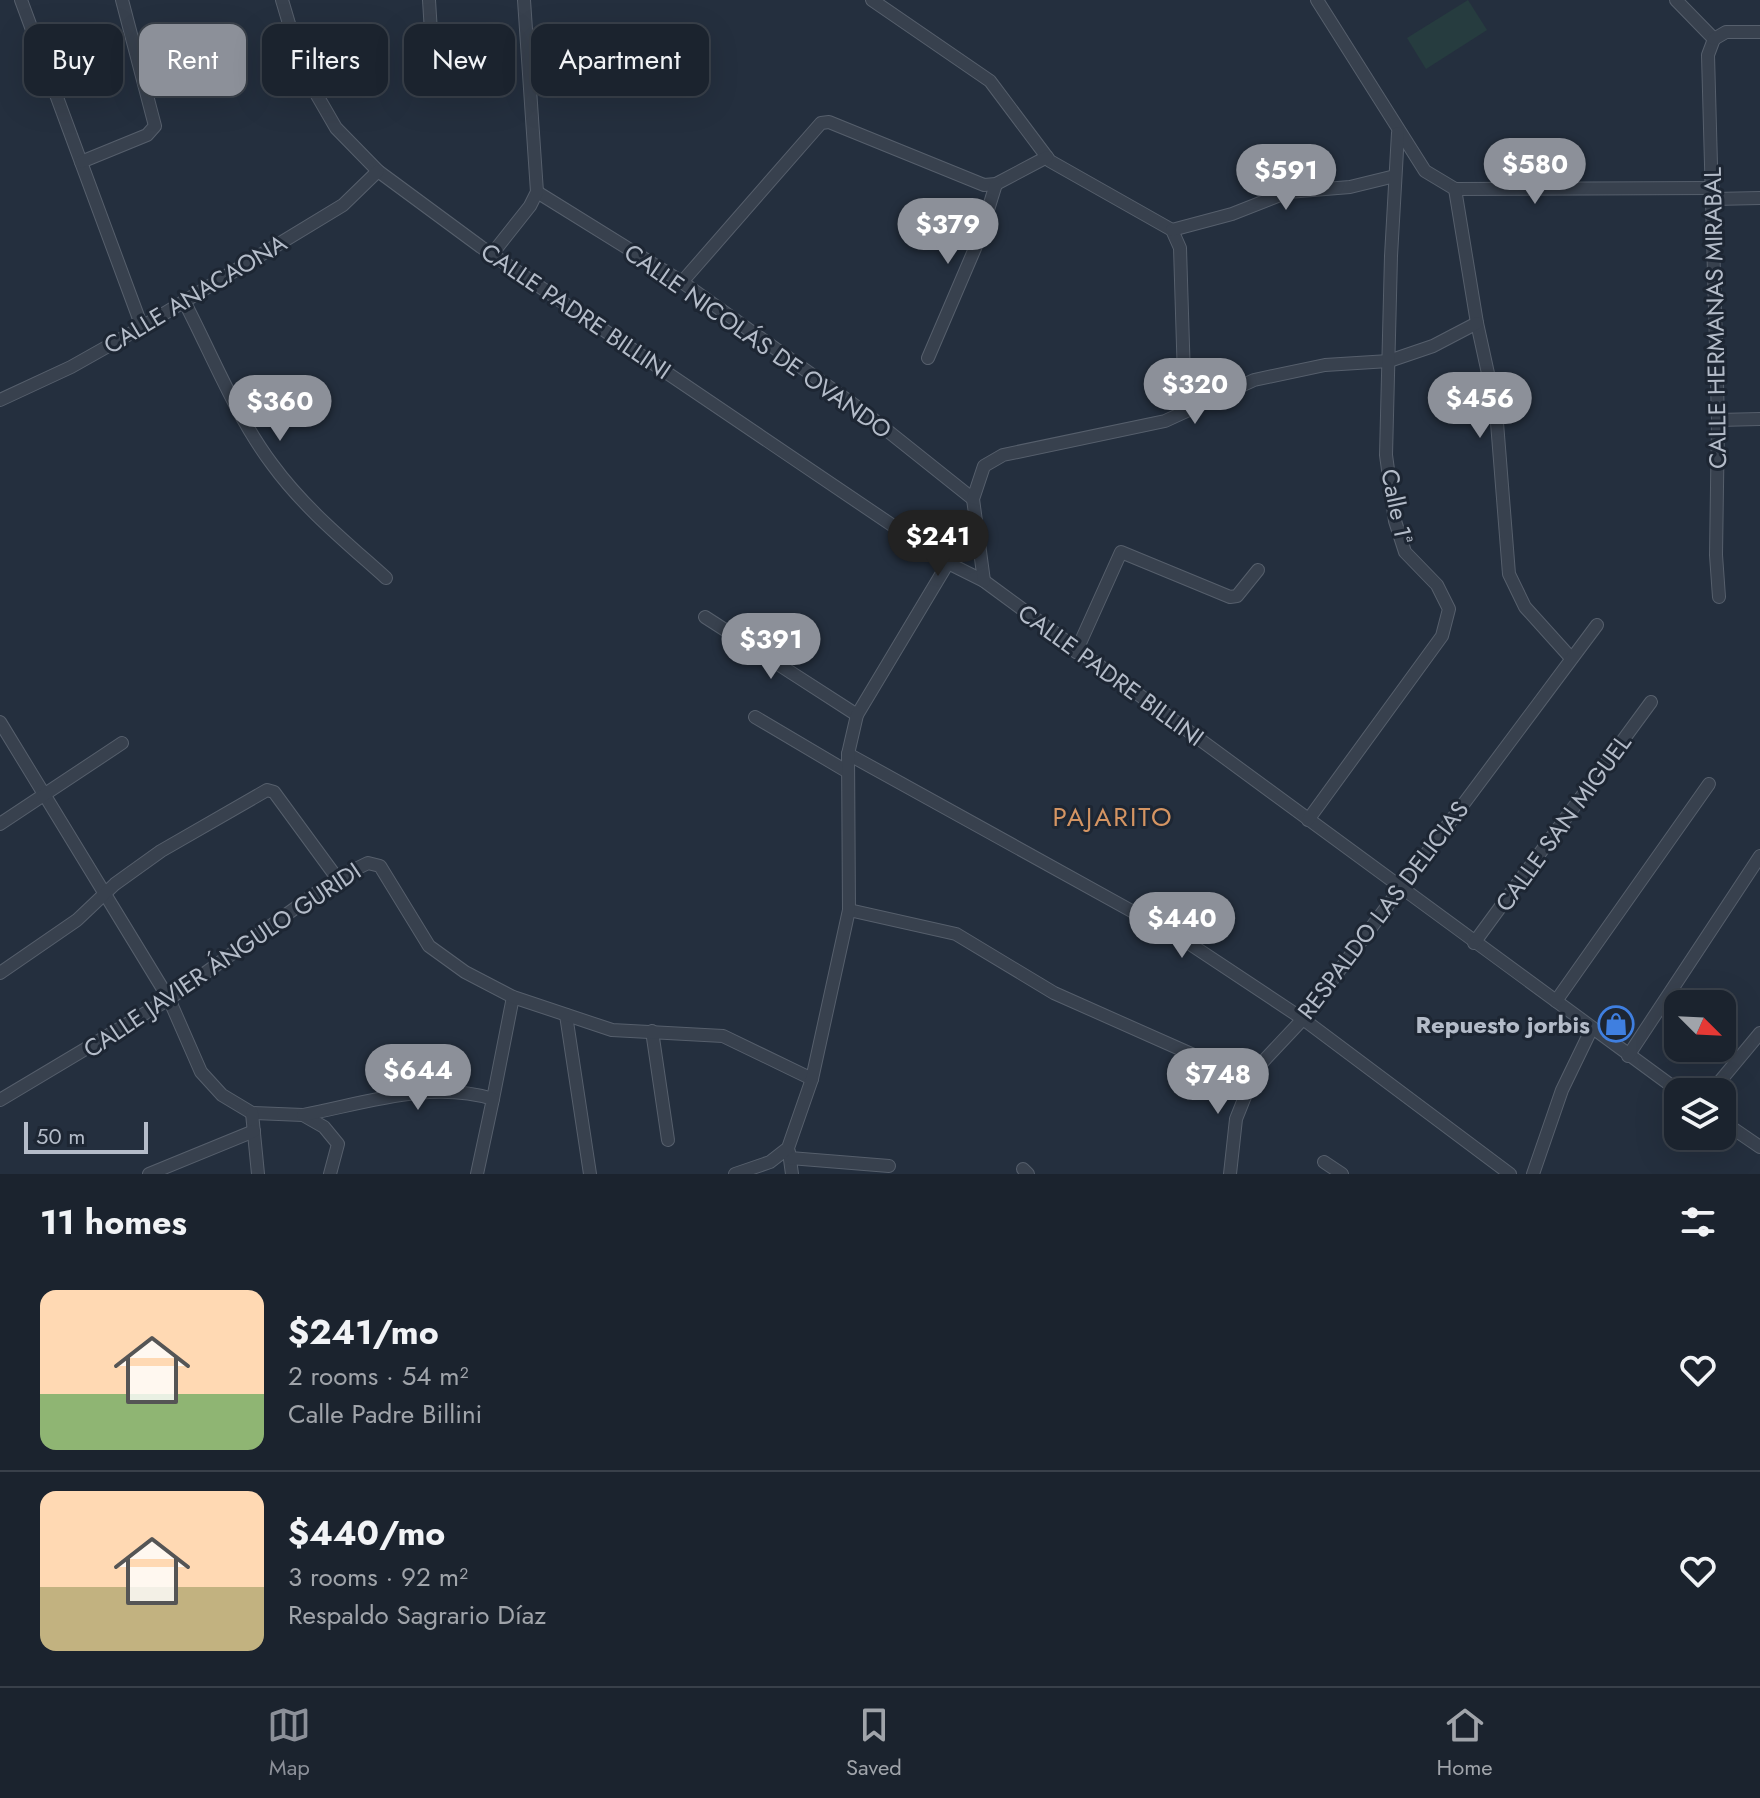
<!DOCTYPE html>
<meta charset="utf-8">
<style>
:root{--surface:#1b232e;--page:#282f3a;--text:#f1f3f6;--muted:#a0a4aa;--line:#39404a;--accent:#8c9099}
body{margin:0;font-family:Jost,sans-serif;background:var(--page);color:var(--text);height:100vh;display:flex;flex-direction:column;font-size:30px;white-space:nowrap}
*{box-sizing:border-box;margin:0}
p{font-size:26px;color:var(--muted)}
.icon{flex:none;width:44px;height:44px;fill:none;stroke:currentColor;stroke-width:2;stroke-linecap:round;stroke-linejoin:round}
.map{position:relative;height:1174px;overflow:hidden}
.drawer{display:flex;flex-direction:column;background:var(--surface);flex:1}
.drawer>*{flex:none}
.top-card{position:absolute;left:24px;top:24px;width:800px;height:72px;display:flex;gap:16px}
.needle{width:52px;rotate:114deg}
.fabs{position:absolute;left:1664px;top:990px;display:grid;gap:16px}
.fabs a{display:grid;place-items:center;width:72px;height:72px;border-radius:16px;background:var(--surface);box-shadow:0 8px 32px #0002,0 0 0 2px var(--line);font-size:40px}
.scale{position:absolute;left:24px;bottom:20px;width:124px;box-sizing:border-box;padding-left:8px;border:4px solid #b4bcc9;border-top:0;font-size:22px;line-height:28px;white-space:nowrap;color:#b4bcc9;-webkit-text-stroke:6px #1d2633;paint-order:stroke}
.price{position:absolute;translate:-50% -68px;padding:0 18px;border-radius:28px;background:var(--accent);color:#fff;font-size:26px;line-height:52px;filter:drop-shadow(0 2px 4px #0008)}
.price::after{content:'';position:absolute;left:50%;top:48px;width:24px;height:18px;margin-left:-12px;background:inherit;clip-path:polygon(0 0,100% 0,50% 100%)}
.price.on{background:#222;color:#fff}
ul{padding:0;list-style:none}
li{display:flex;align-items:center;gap:24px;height:200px;padding:0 40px}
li+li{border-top:2px solid var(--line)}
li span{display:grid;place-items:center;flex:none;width:224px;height:160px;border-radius:16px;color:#555}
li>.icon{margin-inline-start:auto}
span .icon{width:96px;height:96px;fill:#fffc;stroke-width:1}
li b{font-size:34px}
h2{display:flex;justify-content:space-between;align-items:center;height:96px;padding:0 40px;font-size:34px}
.pill{padding:0 28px;border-radius:16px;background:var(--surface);box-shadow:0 8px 32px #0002,0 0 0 2px var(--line);font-size:28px;line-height:72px}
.pill.on{background:var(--accent);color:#fff}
.tabs{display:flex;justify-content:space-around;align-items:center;height:112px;border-top:2px solid var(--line);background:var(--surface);font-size:22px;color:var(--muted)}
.tabs a{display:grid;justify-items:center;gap:4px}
.tabs .on{color:var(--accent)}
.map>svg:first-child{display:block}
</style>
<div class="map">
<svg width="1760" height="1174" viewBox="0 0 1760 1174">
<rect width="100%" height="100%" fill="#242f3e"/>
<polygon fill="#263c3f" points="1468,0 1487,30 1426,69 1407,38"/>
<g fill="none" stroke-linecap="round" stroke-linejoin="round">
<defs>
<g id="street">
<polyline points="21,0 142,327"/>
<polyline points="282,0 303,71 336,128 378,171 481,247 948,563 984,581 1680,1092"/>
<polyline points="429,0 432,48"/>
<polyline points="872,0 990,81 1050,161 1172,230 1180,248 1185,411"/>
<polyline points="1317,0 1425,171 1455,189 1713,188"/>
<polyline points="1676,0 1714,39"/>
<polyline points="1714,39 1708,55 1718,420 1716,555 1719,597"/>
<polyline points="1714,39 1726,32 1760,32"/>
<polyline points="81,162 147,135 155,126 122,0"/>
<polyline points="1455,189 1477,323 1496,410 1509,574 1525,607 1571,658"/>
<polyline points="537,192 682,282 864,412 973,499"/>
<polyline points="1714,199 1760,198"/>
<polyline points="1172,230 1232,214 1288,192 1350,187 1395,176"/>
<polyline points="492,254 530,206 537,192 524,0"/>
<polyline points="682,282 821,123 829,122 984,185 996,184 1047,157"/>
<path d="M184,301c28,54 52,115 88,163 32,44 74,78 114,114"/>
<polyline points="928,358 979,239 996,184"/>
<polyline points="0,400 71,367 142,327 343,205 378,171"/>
<polyline points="1718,420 1760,419"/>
<polyline points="984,581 973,499 984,466 1003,455 1165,421 1254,380 1325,365 1389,361 1433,346 1477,323"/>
<polyline points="705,617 857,715"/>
<polyline points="1076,652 1121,552 1230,597 1237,596 1258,570"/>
<polyline points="755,717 848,772"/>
<polyline points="0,722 169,999 201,1072 222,1095 252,1113 303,1115 324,1127 338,1144 330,1174"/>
<polyline points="848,754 1184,940 1303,1019 1510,1174"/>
<polyline points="1308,820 1442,636 1449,609 1437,585 1405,552 1395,521 1386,455 1391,256 1398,133"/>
<polyline points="0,824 122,743"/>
<polyline points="849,910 956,934 1054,993 1207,1061 1256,1069 1303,1019 1597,625"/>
<polyline points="1474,943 1651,702"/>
<polyline points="0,973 77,920 115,884 161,851 267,790 274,792 337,878"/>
<polyline points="1556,1001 1709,784"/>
<polyline points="566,1015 590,1174"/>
<polyline points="652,1031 668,1140"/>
<polyline points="1628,1056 1760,856"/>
<polyline points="1711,1092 1760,1033"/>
<polyline points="493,1099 513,997"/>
<polyline points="0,1100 169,999 337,878 368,863 380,866 429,946 465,972 513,997 612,1030 723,1036 812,1079"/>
<polyline points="252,1113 258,1174"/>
<path d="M303,1115c62,-12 128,-35 190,-16l-16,75"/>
<polyline points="1722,1121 1760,1147"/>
<polyline points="789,1152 792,1174"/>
<polyline points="790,1158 889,1166"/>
<polyline points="1324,1162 1342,1174"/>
<polyline points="1023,1169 1028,1174"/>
<polyline points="149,1174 254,1131"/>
<polyline points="735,1174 770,1162 788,1148 812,1079 849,910 848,754 857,715 948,563"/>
<polyline points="1230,1174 1236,1119 1256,1069"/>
<polyline points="1533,1174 1562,1090 1592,1028"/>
</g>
</defs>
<use href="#street" stroke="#565f6c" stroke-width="14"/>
<use href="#street" stroke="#38414e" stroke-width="12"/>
</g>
<defs>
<symbol id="shop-ring" viewBox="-11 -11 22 22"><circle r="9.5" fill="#1d2633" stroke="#3f7fe0" stroke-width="1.5"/><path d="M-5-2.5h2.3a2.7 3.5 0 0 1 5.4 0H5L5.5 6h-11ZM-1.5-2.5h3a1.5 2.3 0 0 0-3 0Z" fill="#3f7fe0"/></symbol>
</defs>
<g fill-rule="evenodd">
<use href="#shop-ring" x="1596" y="1004" width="40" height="40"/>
</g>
<g text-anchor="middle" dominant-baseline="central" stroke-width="6" stroke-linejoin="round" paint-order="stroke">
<g font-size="24" fill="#b4bcc9" stroke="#1d2633">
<text transform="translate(195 294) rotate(-31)">CALLE ANACAONA</text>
<text transform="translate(576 311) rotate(34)">CALLE PADRE BILLINI</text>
<text transform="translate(1715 318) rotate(-91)">CALLE HERMANAS MIRABAL</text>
<text transform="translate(758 341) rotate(35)">CALLE NICOLÁS DE OVANDO</text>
<text transform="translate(1397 506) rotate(78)">Calle 1ª</text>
<text transform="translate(1111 675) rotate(36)">CALLE PADRE BILLINI</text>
<text transform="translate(1563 823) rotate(-54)">CALLE SAN MIGUEL</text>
<text transform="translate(1383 910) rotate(-53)">RESPALDO LAS DELICIAS</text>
<text transform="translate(222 960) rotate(-34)">CALLE JAVIER ÁNGULO GURIDI</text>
</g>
<g font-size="24" font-weight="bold" fill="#b4bcc9" stroke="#1d2633" text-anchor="end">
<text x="1590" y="1024">Repuesto jorbis</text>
</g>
<g font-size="26" letter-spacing="2" fill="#d59563" stroke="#1d2633">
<text x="1113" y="817">PAJARITO</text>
</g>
</g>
</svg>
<div class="fabs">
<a><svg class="needle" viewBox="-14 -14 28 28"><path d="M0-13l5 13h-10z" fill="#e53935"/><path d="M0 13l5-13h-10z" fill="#a0a4aa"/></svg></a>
<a><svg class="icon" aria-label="layers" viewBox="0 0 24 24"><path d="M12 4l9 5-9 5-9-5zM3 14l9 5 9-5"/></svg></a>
</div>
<div class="scale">50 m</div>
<b class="price" style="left:1535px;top:206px">$580</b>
<b class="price" style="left:1286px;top:212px">$591</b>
<b class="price" style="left:948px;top:266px">$379</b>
<b class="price" style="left:1195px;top:426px">$320</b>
<b class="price" style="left:1480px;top:440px">$456</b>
<b class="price" style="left:280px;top:443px">$360</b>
<b class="price on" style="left:938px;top:578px">$241</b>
<b class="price" style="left:771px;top:681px">$391</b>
<b class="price" style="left:1182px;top:960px">$440</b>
<b class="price" style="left:418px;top:1112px">$644</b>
<b class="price" style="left:1218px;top:1116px">$748</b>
<div class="top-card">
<a class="pill">Buy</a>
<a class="pill on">Rent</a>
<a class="pill">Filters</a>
<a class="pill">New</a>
<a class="pill">Apartment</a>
</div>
</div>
<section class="drawer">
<h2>11 homes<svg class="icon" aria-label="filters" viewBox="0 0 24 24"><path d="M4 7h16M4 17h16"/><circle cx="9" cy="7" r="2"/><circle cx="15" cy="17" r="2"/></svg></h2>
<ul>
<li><span style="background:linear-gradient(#ffd9b3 65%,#8fb573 0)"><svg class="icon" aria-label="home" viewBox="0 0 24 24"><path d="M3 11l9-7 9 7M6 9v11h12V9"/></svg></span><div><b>$241/mo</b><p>2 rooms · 54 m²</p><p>Calle Padre Billini</p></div><svg class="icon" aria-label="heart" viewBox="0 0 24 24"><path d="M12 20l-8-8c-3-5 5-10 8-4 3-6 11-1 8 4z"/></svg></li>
<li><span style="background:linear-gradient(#ffd9b3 60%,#c2b280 0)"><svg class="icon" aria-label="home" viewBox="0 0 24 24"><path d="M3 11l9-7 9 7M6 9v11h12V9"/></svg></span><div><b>$440/mo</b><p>3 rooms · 92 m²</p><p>Respaldo Sagrario Díaz</p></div><svg class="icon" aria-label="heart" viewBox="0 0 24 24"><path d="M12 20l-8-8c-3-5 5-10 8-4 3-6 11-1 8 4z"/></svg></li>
</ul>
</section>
<nav class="tabs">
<a class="on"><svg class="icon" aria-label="map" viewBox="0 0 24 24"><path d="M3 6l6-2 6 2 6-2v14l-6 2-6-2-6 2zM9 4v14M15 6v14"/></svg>Map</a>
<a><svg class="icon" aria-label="saved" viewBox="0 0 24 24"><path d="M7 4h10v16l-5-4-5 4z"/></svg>Saved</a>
<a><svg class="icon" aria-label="home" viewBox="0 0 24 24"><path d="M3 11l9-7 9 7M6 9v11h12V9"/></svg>Home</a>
</nav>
